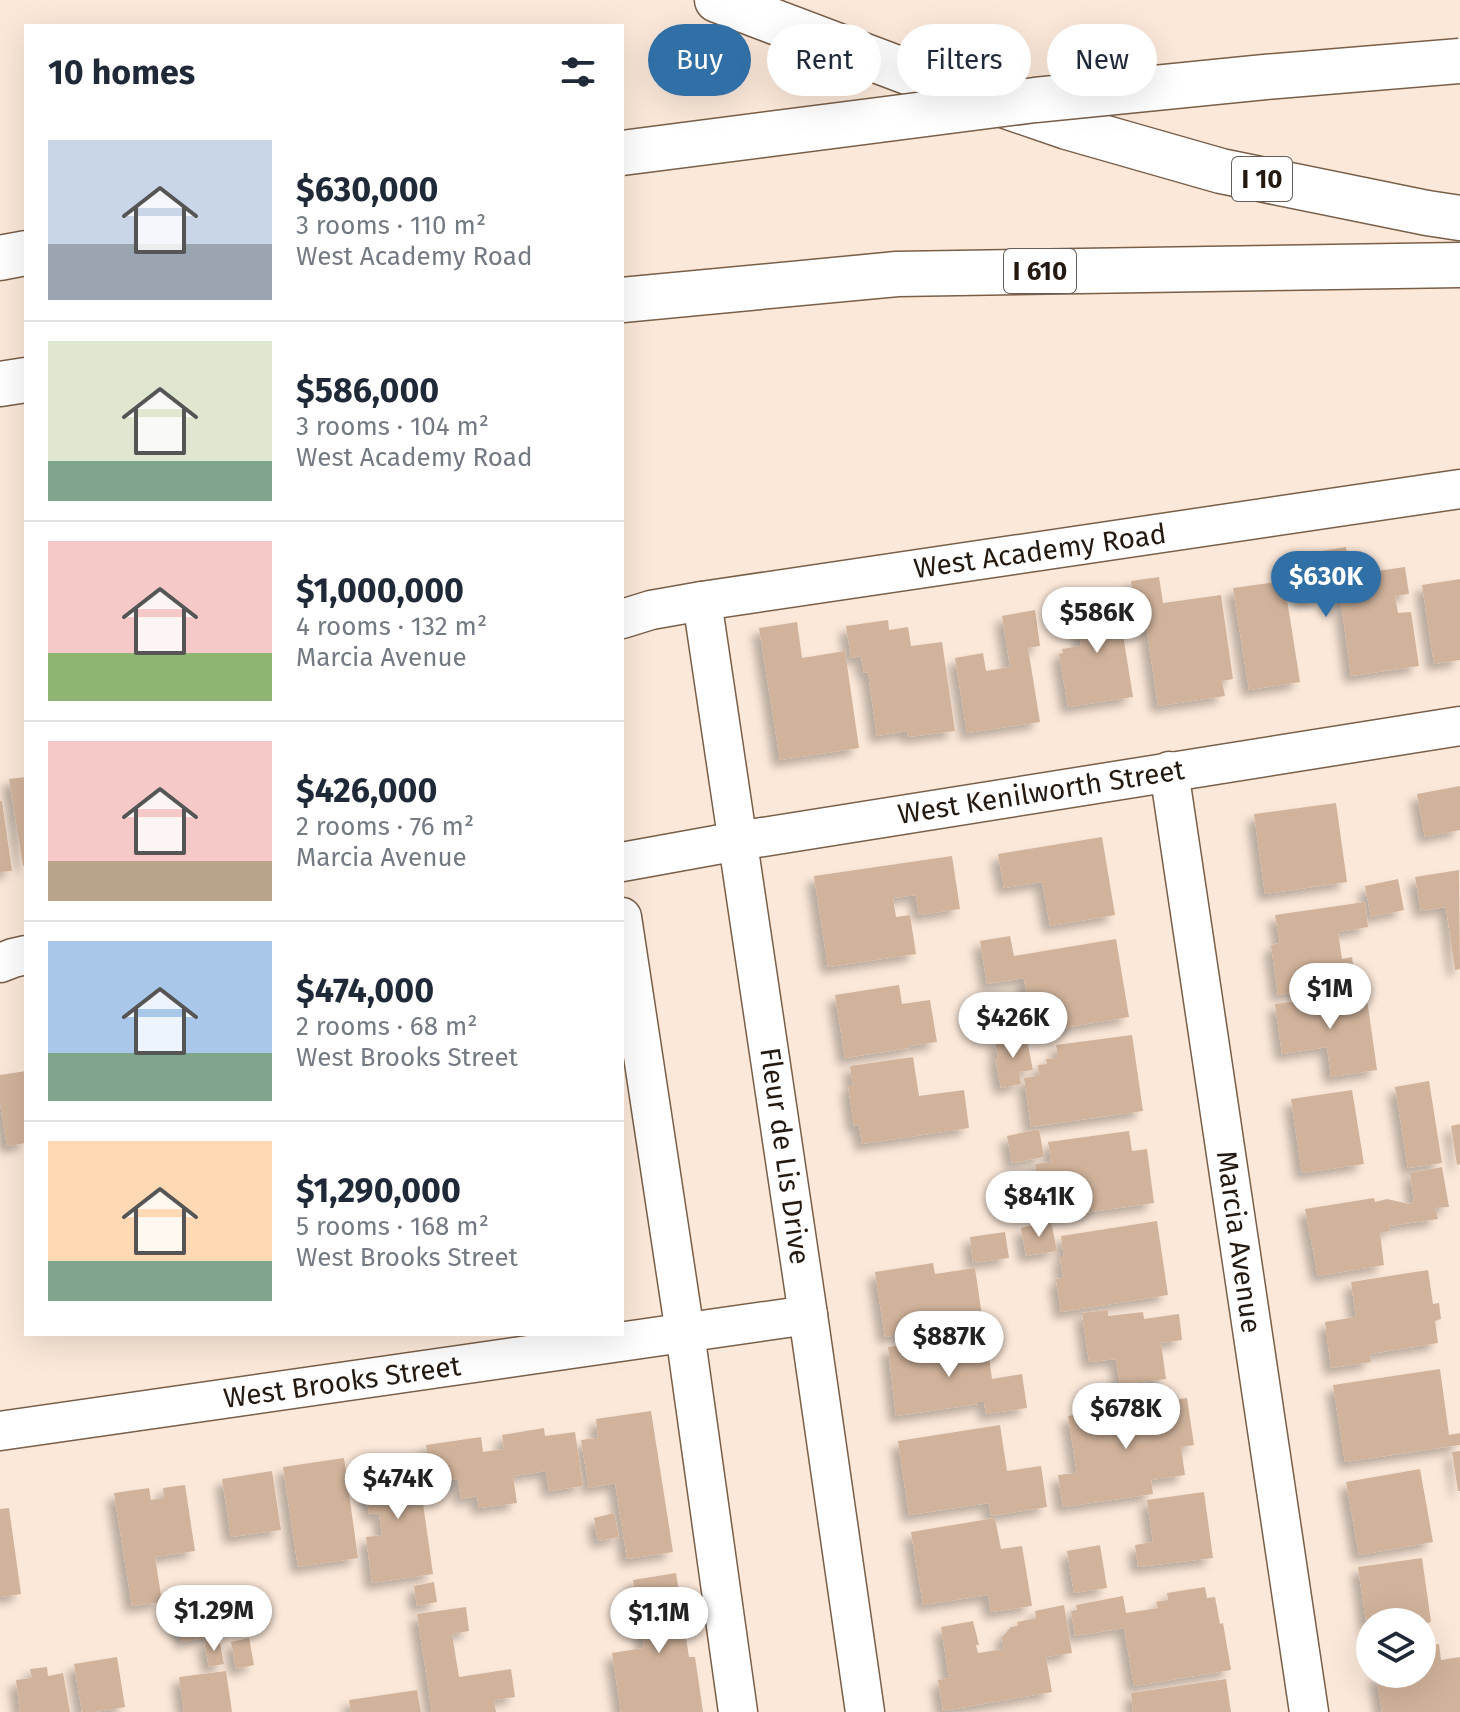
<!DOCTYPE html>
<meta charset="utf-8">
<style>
:root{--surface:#fff;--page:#f2f2f3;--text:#1f2937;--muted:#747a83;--line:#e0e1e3;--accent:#3170a7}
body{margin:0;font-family:"Fira Sans",sans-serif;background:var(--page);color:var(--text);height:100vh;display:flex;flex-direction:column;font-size:30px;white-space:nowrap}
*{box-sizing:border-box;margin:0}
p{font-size:26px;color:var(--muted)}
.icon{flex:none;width:44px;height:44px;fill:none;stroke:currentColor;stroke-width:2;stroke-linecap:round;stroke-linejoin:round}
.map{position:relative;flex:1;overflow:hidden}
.details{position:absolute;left:24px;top:24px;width:600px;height:1312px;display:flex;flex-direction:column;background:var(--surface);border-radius:0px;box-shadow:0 8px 32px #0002}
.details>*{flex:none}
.hud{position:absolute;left:648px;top:24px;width:692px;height:72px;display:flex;gap:16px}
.fabs{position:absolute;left:1356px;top:1608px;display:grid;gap:16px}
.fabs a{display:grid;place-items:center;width:80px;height:80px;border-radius:50%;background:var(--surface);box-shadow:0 8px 32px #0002;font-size:40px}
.price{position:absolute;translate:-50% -68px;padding:0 18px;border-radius:28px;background:#fff;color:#222;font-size:26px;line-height:52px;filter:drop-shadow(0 2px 4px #0008)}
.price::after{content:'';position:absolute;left:50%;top:48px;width:24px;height:18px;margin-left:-12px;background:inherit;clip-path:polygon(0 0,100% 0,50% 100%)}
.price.selected{background:var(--accent);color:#fff}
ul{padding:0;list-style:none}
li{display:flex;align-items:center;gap:24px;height:200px;padding:0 24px}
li+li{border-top:2px solid var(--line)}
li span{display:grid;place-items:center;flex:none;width:224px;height:160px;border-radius:0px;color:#555}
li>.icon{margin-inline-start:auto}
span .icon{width:96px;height:96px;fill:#fffc;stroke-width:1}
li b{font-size:34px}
h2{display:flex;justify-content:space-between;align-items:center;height:96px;padding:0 24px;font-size:34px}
.chip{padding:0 28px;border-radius:36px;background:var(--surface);box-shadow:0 8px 32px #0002;font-size:28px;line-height:72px}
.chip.selected{background:var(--accent);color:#fff}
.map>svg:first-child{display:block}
</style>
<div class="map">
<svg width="1460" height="1712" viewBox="0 0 1460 1712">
<defs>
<filter id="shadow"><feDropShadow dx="-7" dy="7" stdDeviation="4" flood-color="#0004"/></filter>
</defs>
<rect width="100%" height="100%" fill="#fbe8d9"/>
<g fill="#d1b39b" filter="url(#shadow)">
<polygon points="1346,547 1350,575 1405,567 1409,594 1395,596 1398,613 1411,612 1419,666 1351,676 1338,580 1319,582 1322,598 1301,601 1299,591 1286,593 1300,682 1249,690 1233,588 1284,581 1281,561 1317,556 1316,552"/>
<polygon points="1159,577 1163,603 1221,595 1233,679 1222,681 1225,696 1158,706 1144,610 1135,612 1131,581"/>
<polygon points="1460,579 1460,660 1434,664 1422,585"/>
<polygon points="1113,594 1115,611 1119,610 1133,697 1068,707 1059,654 1063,653 1062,649 1081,646 1074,600"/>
<polygon points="1035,610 1040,646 1028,648 1040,722 967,733 955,658 983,653 986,671 1010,667 1002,616"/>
<polygon points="888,620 889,630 908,627 911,646 942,642 955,731 908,737 907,731 877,736 868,672 864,673 861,656 851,658 846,626"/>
<polygon points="797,622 802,658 845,651 859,748 780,760 759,628"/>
<polygon points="26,777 26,865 23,866 9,779"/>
<polygon points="1460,786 1460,830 1425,837 1417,794"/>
<polygon points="0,801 2,801 12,871 0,872"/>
<polygon points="1336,803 1347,882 1265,894 1254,814"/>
<polygon points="1102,837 1115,915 1050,926 1042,882 1004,888 998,854"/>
<polygon points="952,856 960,909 919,915 916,895 893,898 896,917 910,915 916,954 828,967 814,876"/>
<polygon points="1459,870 1460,969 1455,970 1446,907 1421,911 1415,877"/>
<polygon points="1398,879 1404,910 1371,917 1365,886"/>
<polygon points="1365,902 1368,927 1338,932 1342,959 1352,957 1356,983 1278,995 1271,945 1280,943 1275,915"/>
<polygon points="1010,936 1014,956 1116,939 1129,1017 1051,1030 1048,1015 1030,1018 1024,978 987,984 980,941"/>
<polygon points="899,985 902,1004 930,1000 937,1042 909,1046 909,1048 845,1058 835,995"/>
<polygon points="1366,992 1377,1070 1331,1077 1327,1047 1282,1054 1275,1004"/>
<polygon points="1132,1035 1143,1111 1031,1127 1024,1078 1039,1076 1038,1065 1047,1064 1046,1059 1058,1058 1056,1045"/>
<polygon points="1026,1036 1033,1070 1019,1072 1021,1084 1001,1088 995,1058 998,1058 995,1041"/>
<polygon points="913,1057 919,1096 964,1090 969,1128 862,1144 859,1125 854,1126 848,1086 853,1086 850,1066"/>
<polygon points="26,1071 26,1143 7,1146 0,1103 0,1075"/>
<polygon points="1429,1081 1442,1163 1408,1168 1395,1087"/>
<polygon points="1352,1090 1364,1164 1302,1173 1291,1099"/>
<polygon points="1460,1124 1460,1164 1457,1165 1451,1126"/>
<polygon points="1039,1129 1044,1157 1012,1163 1007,1136"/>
<polygon points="1129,1131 1132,1151 1147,1149 1154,1203 1048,1218 1044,1192 1039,1193 1035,1164 1051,1162 1048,1142"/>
<polygon points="1442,1167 1449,1207 1435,1208 1438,1219 1389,1226 1390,1231 1380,1233 1384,1265 1318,1276 1305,1209 1374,1198 1375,1202 1387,1199 1409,1204 1414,1202 1410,1173"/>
<polygon points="1051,1221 1057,1251 1026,1256 1021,1228"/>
<polygon points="1157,1221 1168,1295 1061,1312 1056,1279 1063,1278 1060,1257 1064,1257 1061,1236"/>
<polygon points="1005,1232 1009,1258 973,1263 970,1237"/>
<polygon points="933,1263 935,1274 975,1268 983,1323 885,1337 875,1272"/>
<polygon points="1428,1270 1433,1304 1439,1303 1441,1319 1435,1321 1438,1343 1370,1354 1371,1362 1331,1368 1325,1322 1356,1317 1351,1282"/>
<polygon points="1108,1310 1108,1316 1143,1312 1144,1319 1179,1314 1182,1340 1161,1343 1166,1379 1120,1384 1116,1359 1089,1362 1082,1313"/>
<polygon points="968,1336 972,1359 989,1357 992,1379 1022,1374 1027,1408 986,1414 984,1402 978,1402 978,1404 896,1416 888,1347"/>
<polygon points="1440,1369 1449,1435 1460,1433 1460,1445 1345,1462 1333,1385"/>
<polygon points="1187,1398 1194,1445 1181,1447 1185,1475 1151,1480 1153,1494 1063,1507 1058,1475 1077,1473 1068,1416"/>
<polygon points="651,1411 673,1552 627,1559 615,1483 589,1488 581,1440 598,1438 596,1419"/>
<polygon points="1000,1425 1007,1471 1041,1466 1047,1507 991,1516 989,1503 909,1515 898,1441"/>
<polygon points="544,1428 545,1436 575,1432 583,1486 549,1491 546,1471 513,1476 517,1503 479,1508 477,1496 461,1499 458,1479 432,1483 426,1445 481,1437 483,1452 504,1449 502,1435"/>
<polygon points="1460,1451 1460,1491 1458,1491 1452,1452"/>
<polygon points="416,1454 433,1574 372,1583 366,1537 382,1535 379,1513 369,1514 365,1488 375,1486 371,1460"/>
<polygon points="344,1458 358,1558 298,1567 283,1467"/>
<polygon points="1420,1469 1433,1542 1359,1555 1346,1482"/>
<polygon points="272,1471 281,1530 231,1537 222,1479"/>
<polygon points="185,1485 195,1551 155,1557 162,1602 132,1606 114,1493 149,1488 151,1500 164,1498 163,1488"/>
<polygon points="1204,1492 1213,1558 1138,1567 1135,1545 1153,1542 1147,1500"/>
<polygon points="9,1508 21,1594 0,1597 0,1509"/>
<polygon points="614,1513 619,1537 598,1541 594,1518"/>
<polygon points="995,1518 1001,1549 1022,1546 1032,1606 991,1612 988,1595 923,1605 911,1532"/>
<polygon points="1100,1545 1107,1588 1074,1593 1067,1551"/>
<polygon points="1422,1558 1431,1622 1426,1623 1428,1639 1422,1640 1422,1622 1370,1622 1370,1635 1368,1635 1358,1567"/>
<polygon points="676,1573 689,1657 695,1657 703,1712 621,1712 612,1653 644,1648 633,1580"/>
<polygon points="434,1582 437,1602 417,1606 414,1586"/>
<polygon points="1205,1587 1207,1598 1215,1597 1220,1624 1223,1623 1231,1670 1134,1686 1124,1628 1075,1636 1071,1611 1077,1610 1076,1605 1123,1596 1126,1613 1158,1608 1156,1602 1168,1600 1167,1593"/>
<polygon points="214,1601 220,1635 182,1642 175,1608"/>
<polygon points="1064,1605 1072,1653 1046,1657 1052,1692 943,1711 938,1680 949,1678 941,1627 973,1621 979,1645 976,1645 978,1653 1004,1649 1002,1637 1011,1627 1018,1626 1017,1622 1036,1618 1035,1611"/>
<polygon points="466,1607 469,1631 452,1634 459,1677 511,1669 515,1697 494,1700 496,1712 432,1712 417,1614"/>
<polygon points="249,1638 254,1665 236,1669 231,1642"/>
<polygon points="219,1639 224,1664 209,1667 204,1641"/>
<polygon points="1439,1644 1441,1660 1460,1657 1460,1712 1382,1712 1376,1674 1422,1674 1422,1646"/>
<polygon points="117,1657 125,1707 95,1712 82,1712 74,1664"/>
<polygon points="47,1667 48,1676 63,1673 70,1712 20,1712 16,1680 32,1678 30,1669"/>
<polygon points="226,1671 232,1712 184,1712 179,1677"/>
<polygon points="1226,1679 1231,1712 1133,1712 1131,1693"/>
<polygon points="417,1690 421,1712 351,1712 349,1700"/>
</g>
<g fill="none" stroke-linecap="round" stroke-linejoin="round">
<defs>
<g id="street">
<polyline points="702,601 808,1315 865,1712"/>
<polyline points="622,619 651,610 702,601 1460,489"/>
<polyline points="1169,771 1309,1712"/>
<polyline points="622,862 738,841 1460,726"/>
<polyline points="622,917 685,1333 738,1712"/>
<polyline points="0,963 13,958 26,955"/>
<polyline points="0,1431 808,1315"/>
</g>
<g id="highway">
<polyline points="717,0 910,73 1067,127 1221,171 1427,213 1460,218"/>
<polyline points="0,258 26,253"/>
<polyline points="622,300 897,274 1460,265"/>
<polyline points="0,384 26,380"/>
</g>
</defs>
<use href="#street" stroke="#795e48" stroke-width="41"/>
<use href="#highway" stroke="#795e48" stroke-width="47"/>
<use href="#street" stroke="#fff" stroke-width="38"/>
<use href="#highway" stroke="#fff" stroke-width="44"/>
<defs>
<polyline id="highway-bridge" points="622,153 1035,100 1265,77 1460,61"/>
</defs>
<use href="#highway-bridge" stroke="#795e48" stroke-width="47" stroke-linecap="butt"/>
<use href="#highway-bridge" stroke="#fff" stroke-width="44"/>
</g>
<g text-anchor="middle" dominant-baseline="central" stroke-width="6" stroke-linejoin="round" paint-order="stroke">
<g fill="#fff" stroke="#665e58" stroke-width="2">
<rect x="1232" y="157" width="60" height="44" rx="6"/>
<rect x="1004" y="249" width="72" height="44" rx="6"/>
</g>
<g font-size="26" font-weight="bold" fill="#241910">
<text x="1262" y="179">I 10</text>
<text x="1040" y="271">I 610</text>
</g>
<g font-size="28" fill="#241910" stroke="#fff">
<text transform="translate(1040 551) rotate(-8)">West Academy Road</text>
<text transform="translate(1041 792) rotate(-9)">West Kenilworth Street</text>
<text transform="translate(785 1156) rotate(82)">Fleur de Lis Drive</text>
<text transform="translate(1239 1242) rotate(82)">Marcia Avenue</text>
<text transform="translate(342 1382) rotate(-8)">West Brooks Street</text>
</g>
</g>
</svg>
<div class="fabs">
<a><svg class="icon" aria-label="layers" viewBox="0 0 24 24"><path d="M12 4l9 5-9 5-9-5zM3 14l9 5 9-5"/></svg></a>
</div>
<b class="price selected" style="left:1326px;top:619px">$630K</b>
<b class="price" style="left:1097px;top:655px">$586K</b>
<b class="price" style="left:1330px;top:1031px">$1M</b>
<b class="price" style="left:1013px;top:1060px">$426K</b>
<b class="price" style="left:1039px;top:1239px">$841K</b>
<b class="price" style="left:949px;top:1379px">$887K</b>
<b class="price" style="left:1126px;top:1451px">$678K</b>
<b class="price" style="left:398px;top:1521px">$474K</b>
<b class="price" style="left:214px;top:1653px">$1.29M</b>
<b class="price" style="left:659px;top:1655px">$1.1M</b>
<div class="hud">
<a class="chip selected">Buy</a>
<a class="chip">Rent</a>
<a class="chip">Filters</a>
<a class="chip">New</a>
</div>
<section class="details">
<h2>10 homes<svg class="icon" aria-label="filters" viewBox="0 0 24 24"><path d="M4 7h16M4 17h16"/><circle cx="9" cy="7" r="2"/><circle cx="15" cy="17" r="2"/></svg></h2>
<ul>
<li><span style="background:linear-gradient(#c9d6e8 65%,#9aa5b1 0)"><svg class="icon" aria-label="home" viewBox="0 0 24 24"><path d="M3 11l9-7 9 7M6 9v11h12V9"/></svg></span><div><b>$630,000</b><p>3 rooms · 110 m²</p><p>West Academy Road</p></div></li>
<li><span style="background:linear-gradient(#dfe7d0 75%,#7fa58c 0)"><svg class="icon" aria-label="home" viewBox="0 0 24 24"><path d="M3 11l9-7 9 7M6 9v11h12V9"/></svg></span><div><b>$586,000</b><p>3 rooms · 104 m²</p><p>West Academy Road</p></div></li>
<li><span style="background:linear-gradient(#f6c9c9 70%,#8fb573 0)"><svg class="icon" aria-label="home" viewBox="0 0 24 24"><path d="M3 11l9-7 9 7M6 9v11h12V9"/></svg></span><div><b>$1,000,000</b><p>4 rooms · 132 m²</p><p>Marcia Avenue</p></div></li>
<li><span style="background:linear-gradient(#f6c9c9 75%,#b9a48a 0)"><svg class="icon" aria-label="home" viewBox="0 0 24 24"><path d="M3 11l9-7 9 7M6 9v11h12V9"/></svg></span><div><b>$426,000</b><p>2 rooms · 76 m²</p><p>Marcia Avenue</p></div></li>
<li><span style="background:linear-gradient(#a9c7e8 70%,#7fa58c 0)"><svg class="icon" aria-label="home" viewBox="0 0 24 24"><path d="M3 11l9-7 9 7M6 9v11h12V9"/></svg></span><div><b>$474,000</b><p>2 rooms · 68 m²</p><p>West Brooks Street</p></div></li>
<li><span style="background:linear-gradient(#ffd9b3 75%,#7fa58c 0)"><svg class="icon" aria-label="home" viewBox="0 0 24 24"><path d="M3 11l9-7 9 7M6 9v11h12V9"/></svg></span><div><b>$1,290,000</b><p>5 rooms · 168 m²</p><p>West Brooks Street</p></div></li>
</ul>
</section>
</div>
